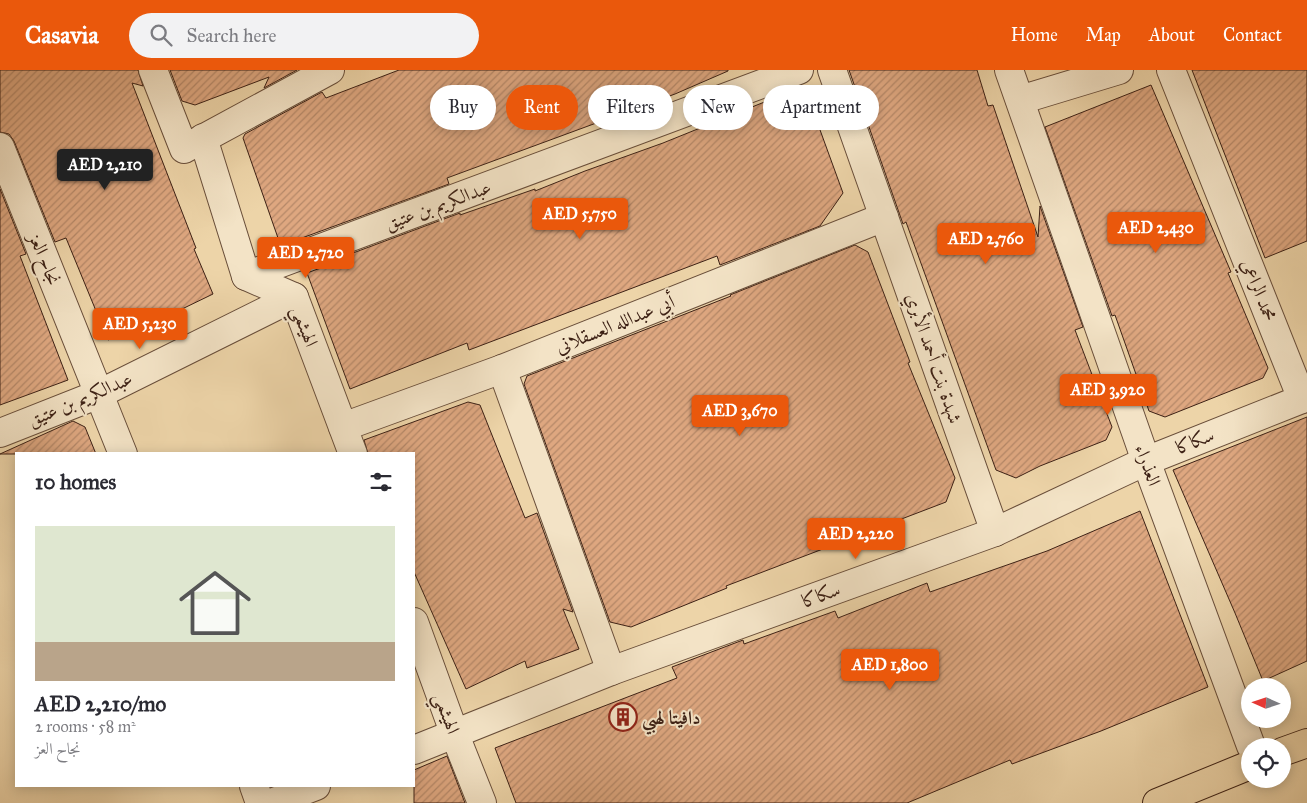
<!DOCTYPE html>
<meta charset="utf-8">
<style>
:root{--surface:#fff;--page:#f2f2f3;--text:#2b2b33;--muted:#7c7c81;--accent:#ea580c}
body{margin:0;font-family:"IM FELL Great Primer",Amiri,serif;background:var(--page);color:var(--text);height:100vh;display:flex;flex-direction:column;font-size:19px;white-space:nowrap}
*{box-sizing:border-box;margin:0}
p{font-size:16px;color:var(--muted)}
.icon{flex:none;width:28px;height:28px;fill:none;stroke:currentColor;stroke-width:2;stroke-linecap:round;stroke-linejoin:round}
.map{position:relative;flex:1;overflow:hidden}
.panel{position:absolute;left:15px;top:382px;width:400px;height:335px;display:flex;flex-direction:column;background:var(--surface);border-radius:0px;box-shadow:0 2px 12px #0003}
.panel>*{flex:none}
.top-card{position:absolute;left:430px;top:15px;width:475px;height:45px;display:flex;gap:10px}
.needle{width:32px;rotate:273deg}
.buttons{position:absolute;left:1241px;top:608px;display:grid;gap:10px}
.buttons a{display:grid;place-items:center;width:50px;height:50px;border-radius:50%;background:var(--surface);box-shadow:0 2px 12px #0003;font-size:25px}
.price{position:absolute;translate:-50% -42px;padding:0 11px;border-radius:5px;background:var(--accent);color:#fff;font-size:16px;line-height:32px;filter:drop-shadow(0 1px 2px #0008)}
.price::after{content:'';position:absolute;left:50%;top:30px;width:15px;height:11px;margin-left:-8px;background:inherit;clip-path:polygon(0 0,100% 0,50% 100%)}
.price.current{background:#222;color:#fff}
ul{padding:0;list-style:none}
li{display:grid;align-content:center;gap:10px;height:265px;padding:0 20px}
li span{display:grid;place-items:center;height:155px;border-radius:0px;color:#555}
li>.icon{margin-inline-start:auto}
span .icon{width:90px;height:90px;fill:#fffc;stroke-width:1}
li b{font-size:21px}
h2{display:flex;justify-content:space-between;align-items:center;height:60px;padding:0 20px;font-size:21px}
.pill{padding:0 18px;border-radius:22px;background:var(--surface);box-shadow:0 2px 12px #0003;font-size:18px;line-height:45px}
.pill.current{background:var(--accent);color:#fff}
header{display:flex;align-items:center;gap:30px;box-sizing:border-box;height:70px;padding:0 25px;background:var(--accent);color:#fff}
header strong{font-size:24px}
nav{display:flex;gap:28px;margin-inline-start:auto;font-size:18px}
.search{width:350px;height:45px;background:var(--page);display:flex;align-items:center;gap:12px;box-sizing:border-box;padding:0 18px;border-radius:28px;color:var(--muted);font-size:19px}
.map>svg:first-child{display:block}
</style>
<header>
<strong>Casavia</strong>
<div class="search"><svg class="icon" aria-label="search" viewBox="0 0 24 24"><circle cx="10" cy="10" r="6"/><path d="M15 15l6 6"/></svg>Search here</div>
<nav><a>Home</a><a>Map</a><a>About</a><a>Contact</a></nav>
</header>
<div class="map">
<svg width="1307" height="733" viewBox="0 0 1307 733">
<defs>
<pattern id="building-hatch" width="6" height="6" patternUnits="userSpaceOnUse" patternTransform="scale(1.25)"><rect width="6" height="6" fill="#dea780"/><path d="M-1 1l2-2M0 6l6-6M5 7l2-2" fill="none" stroke="#b58868"/></pattern>
</defs>
<rect width="100%" height="100%" fill="#edd4a8"/>
<filter id="stains"><feTurbulence type="fractalNoise" baseFrequency=".004" numOctaves="4"/><feColorMatrix values="0 0 0 0 .2 0 0 0 0 .09 0 0 0 0 .02 0 0 0 .5 -.17"/></filter>
<radialGradient id="worn" r=".72"><stop offset=".6" stop-color="#630" stop-opacity="0"/><stop offset="1" stop-color="#630" stop-opacity=".3"/></radialGradient>
<g fill="url(#building-hatch)" stroke="#3d2115">
<polygon points="0,0 138,0 143,16 132,13 196,178 194,179 213,224 151,254 108,270 66,168 55,172 14,71 9,64 0,62"/>
<polygon points="170,0 297,0 264,18 269,7 195,35 182,31"/>
<polygon points="399,0 728,0 728,1 675,24 447,108 449,114 291,172 278,168 243,68 245,64 322,22 326,28"/>
<polygon points="849,0 977,0 988,36 993,35 1038,167 1040,136 1083,257 1075,260 1112,357 1106,370 1040,396 1016,408 996,400 906,152 903,154"/>
<polygon points="1192,0 1307,0 1307,171 1265,188"/>
<polygon points="1151,15 1231,202 1228,203 1268,298 1263,308 1165,347 1149,341 1115,245 1112,246 1045,57"/>
<polygon points="804,16 843,123 820,156 720,195 717,186 469,280 467,273 350,319 307,203 342,190 337,189 460,143 460,145 535,119 535,121 585,101 663,73"/>
<polygon points="0,119 26,184 20,186 68,310 0,335"/>
<polygon points="855,175 868,182 910,292 908,293 955,408 946,432 726,516 727,518 631,557 610,552 524,314 527,306 731,226 730,225"/>
<polygon points="468,332 480,335 525,448 537,443 573,542 563,539 579,579 527,598 525,591 466,619 414,502 414,384 368,384 364,370"/>
<polygon points="1307,347 1307,591 1263,611 1235,543 1173,400"/>
<polygon points="73,351 85,357 96,384 0,384"/>
<polygon points="1140,441 1208,617 1101,661 1012,694 1010,690 907,733 516,733 495,678 677,608 672,597 743,570 744,574 835,541 838,548 927,513 930,522 1047,481"/>
<polygon points="447,686 465,733 414,733 414,700"/>
</g>
<g fill="none" stroke-linecap="round" stroke-linejoin="round">
<defs>
<g id="minor">
<polyline points="153,0 184,79 330,0"/>
<polyline points="832,0 995,462"/>
<polyline points="1009,0 1146,391 1251,676"/>
<polyline points="1171,0 1302,329"/>
<polyline points="1020,30 1119,0"/>
<polyline points="203,68 246,206 294,227 353,384"/>
<polyline points="0,77 123,384"/>
<polyline points="246,206 799,0"/>
<polyline points="502,299 611,601"/>
<polyline points="343,357 502,299 884,147"/>
<polyline points="0,363 99,324 294,227"/>
<polyline points="414,552 455,665 482,733"/>
<polyline points="414,680 611,601 995,462 1146,391 1307,327"/>
<polyline points="254,716 260,733"/>
<polyline points="271,733 316,716"/>
</g>
<g id="major">
<polyline points="1282,682 1307,673"/>
<polyline points="1157,733 1250,695"/>
</g>
</defs>
<use href="#minor" stroke="#694e3a" stroke-width="30"/>
<use href="#major" stroke="#3d2115" stroke-width="30"/>
<use href="#minor" stroke="#f3e3c6" stroke-width="28"/>
<use href="#major" stroke="#edd4a8" stroke-width="28"/>
</g>
<defs>
<symbol id="building-ring" viewBox="-11 -11 22 22"><circle r="9.5" fill="#f3e3c6" stroke="#8f2418" stroke-width="1.5"/><path d="M-4-6H4V6H1V3H-1V6H-4ZM-2.5-4.3h1.7v1.8h-1.7ZM.8-4.3h1.7v1.8H.8ZM-2.5-1h1.7V.8h-1.7ZM.8-1h1.7V.8H.8Z" fill="#8f2418"/></symbol>
</defs>
<g fill-rule="evenodd">
<use href="#building-ring" x="607" y="631" width="32" height="32"/>
</g>
<g text-anchor="middle" dominant-baseline="central" stroke-width="4" stroke-linejoin="round" paint-order="stroke">
<g font-size="19" fill="#3d2115" stroke="#f3e3c6">
<text transform="translate(438 135) rotate(-20)">عبدالكريم بن عتيق</text>
<text transform="translate(45 189) rotate(68)">نجاح العز</text>
<text transform="translate(1259 220) rotate(68)">محمد الراعي</text>
<text transform="translate(615 254) rotate(-22)">أبي عبدالله العسقلاني</text>
<text transform="translate(305 256) rotate(69)">الهيثمي</text>
<text transform="translate(934 288) rotate(71)">شهدة بنت أحمد الأبري</text>
<text transform="translate(80 329) rotate(-23)">عبدالكريم بن عتيق</text>
<text transform="translate(1195 371) rotate(-22)">سكاكا</text>
<text transform="translate(1148 395) rotate(70)">العذراء</text>
<text transform="translate(821 525) rotate(-20)">سكاكا</text>
<text transform="translate(447 643) rotate(70)">الهيثمي</text>
</g>
<g font-size="19" font-weight="bold" fill="#3d2115" stroke="#f3e3c6" text-anchor="start">
<text x="642" y="647">دافيتا لهبي</text>
</g>
</g>
<rect width="100%" height="100%" filter="url(#stains)"/>
<rect width="100%" height="100%" fill="url(#worn)"/>
</svg>
<div class="buttons">
<a><svg class="needle" viewBox="-14 -14 28 28"><path d="M0-13l5 13h-10z" fill="#e53935"/><path d="M0 13l5-13h-10z" fill="#7c7c81"/></svg></a>
<a><svg class="icon" aria-label="locate" viewBox="0 0 24 24"><circle cx="12" cy="12" r="6"/><path d="M12 2v4M12 18v4M2 12h4M18 12h4"/></svg></a>
</div>
<b class="price current" style="left:105px;top:121px">AED 2,210</b>
<b class="price" style="left:580px;top:170px">AED 5,750</b>
<b class="price" style="left:1156px;top:184px">AED 2,430</b>
<b class="price" style="left:986px;top:195px">AED 2,760</b>
<b class="price" style="left:306px;top:209px">AED 2,720</b>
<b class="price" style="left:140px;top:280px">AED 5,230</b>
<b class="price" style="left:1108px;top:346px">AED 3,920</b>
<b class="price" style="left:740px;top:367px">AED 3,670</b>
<b class="price" style="left:856px;top:490px">AED 2,220</b>
<b class="price" style="left:890px;top:621px">AED 1,800</b>
<div class="top-card">
<a class="pill">Buy</a>
<a class="pill current">Rent</a>
<a class="pill">Filters</a>
<a class="pill">New</a>
<a class="pill">Apartment</a>
</div>
<section class="panel">
<h2>10 homes<svg class="icon" aria-label="filters" viewBox="0 0 24 24"><path d="M4 7h16M4 17h16"/><circle cx="9" cy="7" r="2"/><circle cx="15" cy="17" r="2"/></svg></h2>
<ul>
<li><span style="background:linear-gradient(#dfe7d0 75%,#b9a48a 0)"><svg class="icon" aria-label="home" viewBox="0 0 24 24"><path d="M3 11l9-7 9 7M6 9v11h12V9"/></svg></span><div><b>AED 2,210/mo</b><p>2 rooms · 58 m²</p><p>نجاح العز</p></div></li>
</ul>
</section>
</div>
